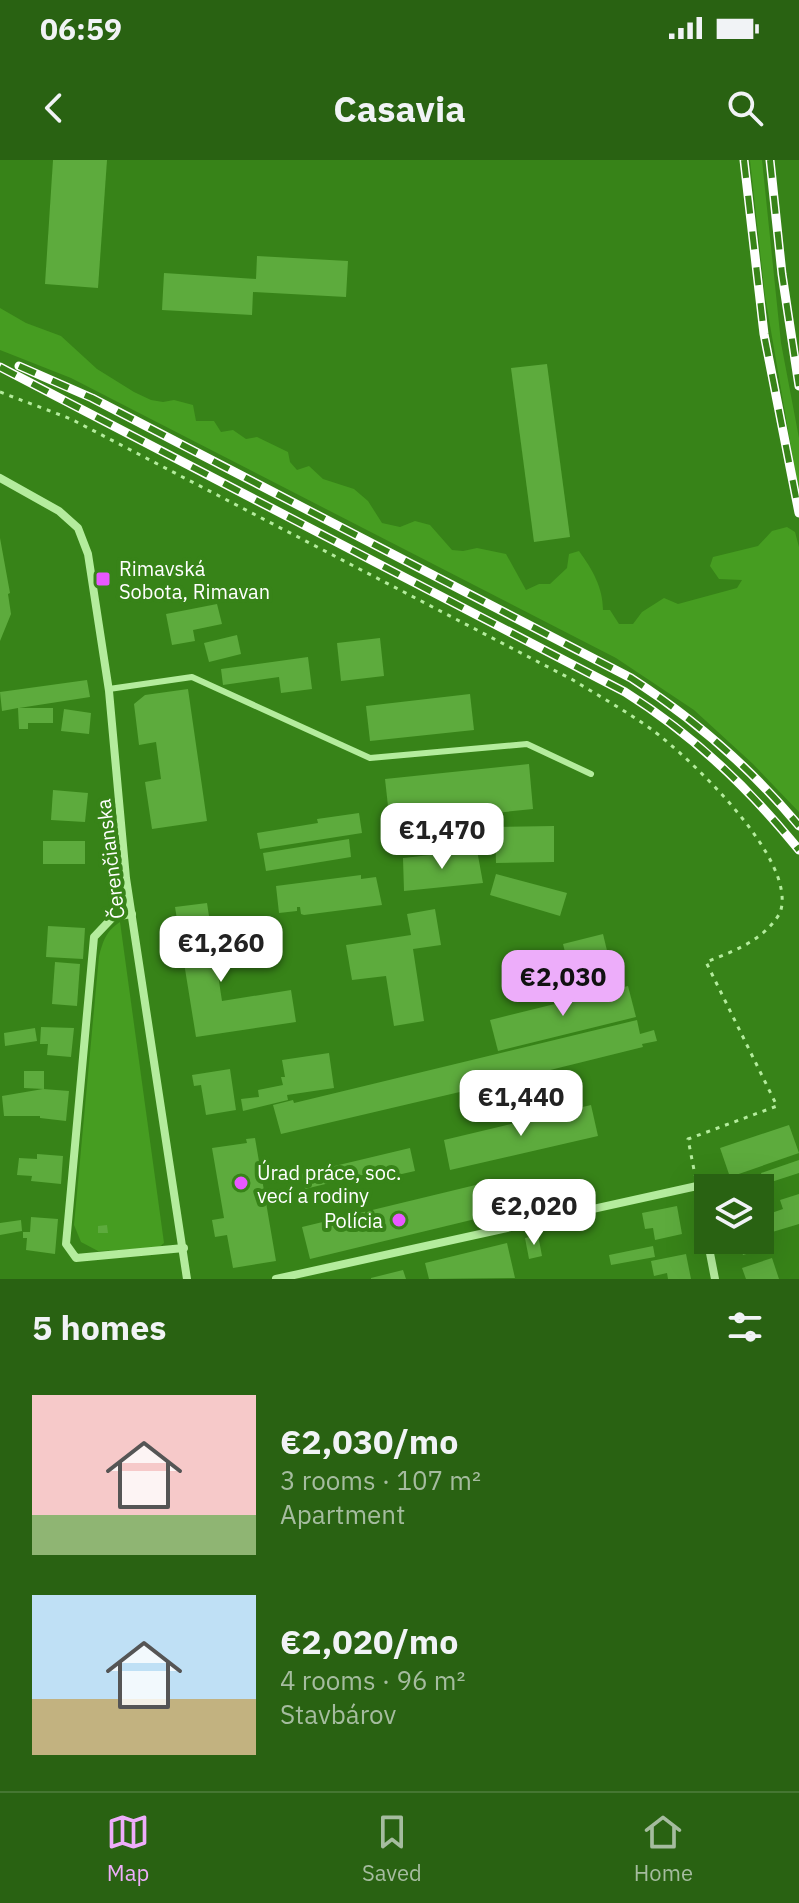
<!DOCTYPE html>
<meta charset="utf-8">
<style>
:root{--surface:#296212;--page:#31681b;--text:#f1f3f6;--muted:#a5bc9f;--line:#457632;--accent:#edadfa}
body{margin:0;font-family:"IBM Plex Sans",sans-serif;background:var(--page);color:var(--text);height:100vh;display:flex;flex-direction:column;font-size:30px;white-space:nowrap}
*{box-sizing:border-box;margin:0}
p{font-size:26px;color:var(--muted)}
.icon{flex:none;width:44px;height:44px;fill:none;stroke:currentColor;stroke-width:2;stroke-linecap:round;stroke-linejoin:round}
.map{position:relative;height:1119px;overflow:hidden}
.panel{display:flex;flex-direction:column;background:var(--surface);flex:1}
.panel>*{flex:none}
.fabs{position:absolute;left:694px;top:1014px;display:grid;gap:16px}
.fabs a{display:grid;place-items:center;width:80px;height:80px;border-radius:0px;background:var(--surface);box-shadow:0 8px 32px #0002;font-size:40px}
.price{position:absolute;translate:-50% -68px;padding:0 18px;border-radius:16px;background:#fff;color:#222;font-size:26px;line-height:52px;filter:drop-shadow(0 2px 4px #0008)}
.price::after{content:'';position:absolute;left:50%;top:48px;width:24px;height:18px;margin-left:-12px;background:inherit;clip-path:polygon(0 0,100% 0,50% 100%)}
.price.active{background:var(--accent);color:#111}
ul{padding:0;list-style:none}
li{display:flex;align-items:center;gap:24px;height:200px;padding:0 32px}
li span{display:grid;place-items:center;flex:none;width:224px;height:160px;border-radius:0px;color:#555}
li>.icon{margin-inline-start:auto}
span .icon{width:96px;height:96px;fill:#fffc;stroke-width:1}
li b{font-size:34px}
h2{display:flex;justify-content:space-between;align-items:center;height:96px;padding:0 32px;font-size:34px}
.status{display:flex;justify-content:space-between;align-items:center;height:56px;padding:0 40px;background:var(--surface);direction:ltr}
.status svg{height:22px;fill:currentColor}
header{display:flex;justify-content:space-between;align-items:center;height:104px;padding:0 32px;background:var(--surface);font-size:36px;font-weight:700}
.dock{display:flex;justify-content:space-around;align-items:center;height:112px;border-top:2px solid var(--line);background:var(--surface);font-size:22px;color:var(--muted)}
.dock a{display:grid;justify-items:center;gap:4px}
.dock .active{color:var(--accent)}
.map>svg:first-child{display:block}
</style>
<div class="status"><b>06:59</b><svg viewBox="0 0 49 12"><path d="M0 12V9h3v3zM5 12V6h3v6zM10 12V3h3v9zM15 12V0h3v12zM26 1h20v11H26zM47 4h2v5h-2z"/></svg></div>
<header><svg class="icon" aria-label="back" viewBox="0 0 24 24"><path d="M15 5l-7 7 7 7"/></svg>Casavia<svg class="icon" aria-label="search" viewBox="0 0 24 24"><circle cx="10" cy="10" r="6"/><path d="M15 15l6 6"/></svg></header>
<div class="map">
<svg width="799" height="1119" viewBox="0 0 799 1119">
<rect width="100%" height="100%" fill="#378318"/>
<g fill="#469d21">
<polygon points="750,0 762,0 781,183 799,278 799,334 765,136"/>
<path d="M0,148l26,15 35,13 36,33 37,23 17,8 12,2 11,-2 19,5 3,16h18l7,11 12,-2 13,9 11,-2 31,15 2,10 7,8 12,-4 14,13 31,10 14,12 14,22 18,4 15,-6 15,4 22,25 11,1 14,-3 29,6 20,36 13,-6h11l17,-16 2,-14 10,-3c13,18 24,36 24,59h7l9,14h14l9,-12 22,-14 14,6 59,-16 5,-8 -23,-1 -9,-13 3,-9 45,-11 14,-15 15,-4 8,5 4,15v265l-46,-48 -59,-54 -78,-52 -545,-280 -71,-28z"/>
<path d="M120,762l44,321 -6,5 -60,3 -17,-9 -7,-17 25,-269c4,-15 7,-25 21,-34z"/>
</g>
<g fill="#5dab3d">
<polygon points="53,0 107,0 98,128 45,124"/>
<polygon points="257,96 348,101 346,137 253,132 252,155 162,150 164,113 256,119"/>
<polygon points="547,204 570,377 534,382 511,208"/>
<polygon points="0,378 10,433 8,434 11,454 0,481"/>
<polygon points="217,444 222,464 193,470 195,481 172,485 166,454"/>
<polygon points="237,475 241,494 209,502 204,483"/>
<polygon points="380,478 384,516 341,521 337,483"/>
<polygon points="308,497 312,529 281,533 279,517 223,525 221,509"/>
<polygon points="87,520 90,537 19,548 53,548 53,563 28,563 28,569 19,569 18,548 2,551 0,532"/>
<polygon points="188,529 207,661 152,669 145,622 161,619 156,582 139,585 134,544 145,535"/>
<polygon points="470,534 474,570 370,581 366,546"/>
<polygon points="64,549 91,553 89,574 61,571"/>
<polygon points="529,604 533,649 390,664 385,619"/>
<polygon points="53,630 88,633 85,662 51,660"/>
<polygon points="359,653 362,673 260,689 257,673 318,663 317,659"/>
<polygon points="554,666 554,702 496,703 495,667"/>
<polygon points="349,679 351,697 266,711 263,693"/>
<rect x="43" y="681" width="42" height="23"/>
<polygon points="477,690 483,723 404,731 403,698"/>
<polygon points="496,714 567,733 560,756 490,735"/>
<polygon points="361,715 361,719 376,717 382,745 304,755 301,754 300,747 297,747 297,751 279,753 276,726"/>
<polygon points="207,743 222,841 291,830 296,862 196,877 175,747"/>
<polygon points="435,749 441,785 413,789 424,861 394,866 386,816 352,820 346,785 411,775 407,754"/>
<polygon points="48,766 85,768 83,799 46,797"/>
<polygon points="603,774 616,828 576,837 563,784"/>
<polygon points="55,802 80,804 77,846 52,844"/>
<polygon points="628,826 636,857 498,891 490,860"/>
<polygon points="637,860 640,874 654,870 657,881 642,884 643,887 526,916 527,920 465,935 464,931 281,974 273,945 293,940 294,943"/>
<polygon points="41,867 74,868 71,897 47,895 48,884 40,884"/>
<polygon points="35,868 37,881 5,886 4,873"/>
<polygon points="329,893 334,928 287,935 288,940 243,951 241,939 259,937 258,930 283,925 281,917 285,917 282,900"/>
<polygon points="230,909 236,950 206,955 201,925 194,926 192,915"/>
<polygon points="24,911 44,911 44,929 24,928"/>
<polygon points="43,929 69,931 66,961 40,958 40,956 4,956 2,936"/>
<polygon points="591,945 598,976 450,1010 444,980"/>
<polygon points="789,965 799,993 730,1017 720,988"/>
<polygon points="255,978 276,1101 233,1108 227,1075 215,1077 212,1060 224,1058 212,988 247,983 246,979"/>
<polygon points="410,988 415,1011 393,1016 391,1008 305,1029 301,1014"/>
<polygon points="37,994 63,996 61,1024 31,1021 32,1016 17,1015 19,998 37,999"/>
<polygon points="799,1000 799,1013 765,1024 764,1022 770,1041 760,1044 760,1028 728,1028 727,1025 755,1015 758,1024 764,1022 761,1013"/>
<polygon points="488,1022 496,1054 310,1099 302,1067"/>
<polygon points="799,1034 799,1064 769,1073 773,1086 743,1095 738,1080 760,1080 760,1057 783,1049 780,1040"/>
<polygon points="529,1035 531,1046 517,1049 515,1038"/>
<polygon points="677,1046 682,1074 655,1080 653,1068 645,1069 642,1053"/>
<polygon points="31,1057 58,1059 55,1094 26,1090 27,1078 23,1078 23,1072 30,1072"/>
<polygon points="21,1060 22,1071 0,1075 0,1063"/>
<polygon points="107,1065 108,1073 98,1073 98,1066"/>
<polygon points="538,1075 542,1096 529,1099 525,1078"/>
<polygon points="507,1083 515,1118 429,1119 425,1103"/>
<polygon points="653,1086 655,1097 611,1105 609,1095"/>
<polygon points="686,1094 691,1119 668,1119 667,1113 654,1116 651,1101"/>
<polygon points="772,1098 779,1119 746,1119 742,1108"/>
<polygon points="403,1110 406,1119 371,1119 371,1118"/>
</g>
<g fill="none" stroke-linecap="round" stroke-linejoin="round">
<path stroke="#b4ec9d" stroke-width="3" stroke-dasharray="4 6" stroke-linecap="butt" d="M0,232l71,27 502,261c26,16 53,31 78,49 38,28 148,131 129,184 -17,28 -46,38 -74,49l71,144 -89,33 7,36"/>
<polyline stroke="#b4ec9d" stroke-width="6" points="109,529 192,517 370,598 527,584 591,614"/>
<g stroke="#b4ec9d" stroke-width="8">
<polyline points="0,318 59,351 78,368 88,394 109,531 126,718 187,1119"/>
<polyline points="132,754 113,757 94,777 66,1084 76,1098 184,1088"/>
<polyline points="276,1119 697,1026 715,1119"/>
</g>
<defs>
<g id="rail">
<polyline points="744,0 764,174 799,353"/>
<polyline points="770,0 782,114 799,226"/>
<path d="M19,206l73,32 539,280c63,41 120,90 168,148"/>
<path d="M0,207l625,325c67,42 124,96 174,158"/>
</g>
</defs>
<use href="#rail" stroke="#fff" stroke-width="9"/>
<use href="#rail" stroke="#378318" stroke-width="6" stroke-dasharray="18" stroke-linecap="butt"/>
</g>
<g fill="#e858ff" stroke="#378318" stroke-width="3">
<rect x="95" y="411" width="16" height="16" rx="4"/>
<circle cx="241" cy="1023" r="8"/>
<circle cx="399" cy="1060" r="8"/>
</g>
<g text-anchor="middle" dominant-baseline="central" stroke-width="8" stroke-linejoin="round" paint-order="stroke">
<g font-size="20" fill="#fff" stroke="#378318" text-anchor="start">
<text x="119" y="408">Rimavská<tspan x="119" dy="23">Sobota, Rimavan</tspan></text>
<text x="257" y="1012">Úrad práce, soc.<tspan x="257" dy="23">vecí a rodiny</tspan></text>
<text x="383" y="1060" text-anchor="end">Polícia</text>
</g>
<g font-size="20" fill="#fff" stroke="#378318">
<text transform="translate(110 699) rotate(-97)">Čerenčianska</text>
</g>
</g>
</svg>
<div class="fabs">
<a><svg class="icon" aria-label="layers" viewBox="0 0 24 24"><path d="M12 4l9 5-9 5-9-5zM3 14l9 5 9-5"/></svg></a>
</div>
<b class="price" style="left:442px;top:711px">€1,470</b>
<b class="price" style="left:221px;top:824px">€1,260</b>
<b class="price active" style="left:563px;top:858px">€2,030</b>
<b class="price" style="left:521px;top:978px">€1,440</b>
<b class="price" style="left:534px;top:1087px">€2,020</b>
</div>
<section class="panel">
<h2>5 homes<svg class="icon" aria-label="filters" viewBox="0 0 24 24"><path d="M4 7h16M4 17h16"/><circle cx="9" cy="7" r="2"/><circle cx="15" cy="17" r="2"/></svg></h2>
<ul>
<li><span style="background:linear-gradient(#f6c9c9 75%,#8fb573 0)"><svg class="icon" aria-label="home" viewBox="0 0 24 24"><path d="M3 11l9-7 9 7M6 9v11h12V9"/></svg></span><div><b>€2,030/mo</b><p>3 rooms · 107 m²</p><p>Apartment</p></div></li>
<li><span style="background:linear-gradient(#bfe0f5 65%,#c2b280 0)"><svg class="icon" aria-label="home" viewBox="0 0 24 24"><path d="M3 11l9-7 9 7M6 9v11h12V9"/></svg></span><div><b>€2,020/mo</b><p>4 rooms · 96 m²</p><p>Stavbárov</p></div></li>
</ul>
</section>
<nav class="dock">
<a class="active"><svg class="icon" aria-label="map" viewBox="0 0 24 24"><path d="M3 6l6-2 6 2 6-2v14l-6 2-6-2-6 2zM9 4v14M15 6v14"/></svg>Map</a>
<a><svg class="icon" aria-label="saved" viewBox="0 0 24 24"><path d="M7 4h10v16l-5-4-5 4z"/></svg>Saved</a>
<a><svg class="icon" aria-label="home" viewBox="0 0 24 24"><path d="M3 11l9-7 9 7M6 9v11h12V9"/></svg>Home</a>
</nav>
